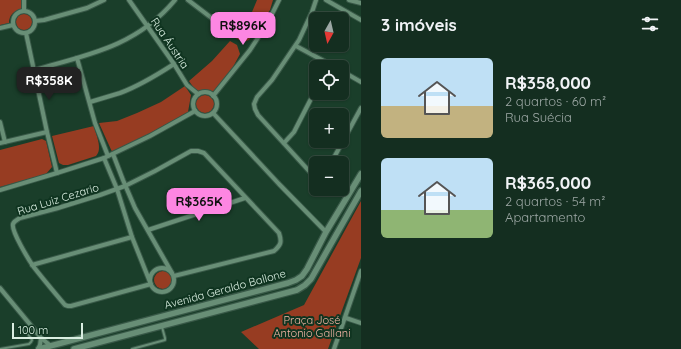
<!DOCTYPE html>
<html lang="pt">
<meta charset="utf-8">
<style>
:root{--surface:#142e20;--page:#1d3629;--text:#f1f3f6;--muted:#9da8a5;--line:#334a3e;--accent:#fd86e2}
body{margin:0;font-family:Quicksand,sans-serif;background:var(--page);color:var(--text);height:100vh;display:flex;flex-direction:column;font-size:15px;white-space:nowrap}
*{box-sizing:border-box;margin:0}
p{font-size:13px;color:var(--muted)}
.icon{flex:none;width:22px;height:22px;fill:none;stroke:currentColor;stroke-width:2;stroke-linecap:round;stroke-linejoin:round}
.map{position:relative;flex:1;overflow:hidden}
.sheet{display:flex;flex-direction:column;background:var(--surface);width:320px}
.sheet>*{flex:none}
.needle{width:26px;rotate:188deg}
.fabs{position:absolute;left:309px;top:12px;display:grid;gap:8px}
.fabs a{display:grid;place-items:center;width:40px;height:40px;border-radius:6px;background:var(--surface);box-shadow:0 1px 3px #0004,0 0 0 1px var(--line);font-size:20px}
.scale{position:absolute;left:12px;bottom:10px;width:71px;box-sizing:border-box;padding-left:4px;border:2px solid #daeee1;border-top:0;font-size:11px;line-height:14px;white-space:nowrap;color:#daeee1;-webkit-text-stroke:3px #0f3420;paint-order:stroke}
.price{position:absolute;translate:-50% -34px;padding:0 9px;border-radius:8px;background:var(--accent);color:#111;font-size:13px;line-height:26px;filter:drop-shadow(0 1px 2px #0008)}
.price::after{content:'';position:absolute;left:50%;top:24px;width:12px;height:9px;margin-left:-6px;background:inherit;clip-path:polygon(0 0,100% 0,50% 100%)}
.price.selected{background:#222;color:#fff}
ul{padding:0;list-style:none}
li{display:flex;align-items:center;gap:12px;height:100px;padding:0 20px}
li span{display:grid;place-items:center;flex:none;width:112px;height:80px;border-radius:6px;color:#555}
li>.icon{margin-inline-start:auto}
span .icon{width:48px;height:48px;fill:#fffc;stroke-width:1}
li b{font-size:17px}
h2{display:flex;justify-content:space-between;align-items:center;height:48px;padding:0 20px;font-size:17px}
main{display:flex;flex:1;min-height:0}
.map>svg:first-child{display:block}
</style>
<main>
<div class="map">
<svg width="361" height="349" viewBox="0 0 361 349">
<rect width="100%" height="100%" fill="#1a3e2a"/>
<g fill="#973c22">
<path d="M0,0h22l-1,9c-7,2 -12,6 -12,14l-9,2z"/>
<polygon points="257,0 273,0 270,10 249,40 243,42 234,37 252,12"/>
<circle cx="24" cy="22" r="8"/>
<path d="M230,41l7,4 3,9 -13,24 -14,18c-5,-4 -10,-4 -15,-2l-9,-13 23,-20z"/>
<polygon points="185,86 191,95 188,112 113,154 99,123 117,121 137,113 161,102"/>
<circle cx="205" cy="104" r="9"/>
<path d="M94,126c2,9 9,23 2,30l-28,9h-5l-4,-2 -7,-27z"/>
<polygon points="42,139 46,141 52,167 46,174 0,187 0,150"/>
<polygon points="361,201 361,258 328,349 259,349 241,332 304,305"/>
<circle cx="163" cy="280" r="9"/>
</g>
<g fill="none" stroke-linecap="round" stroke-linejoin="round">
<defs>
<g id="lane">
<polyline points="0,349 29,344 31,342 32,340 26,331"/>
<polyline points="132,349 165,340 165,338 162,327"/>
</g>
<g id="street">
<polyline points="129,0 174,64 187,85 198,94"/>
<polyline points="188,0 230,32"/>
<polyline points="316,0 312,12 299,40 272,80 257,97 254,104 255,109 258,115 310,172 316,174"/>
<polyline points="326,0 361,20"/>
<polyline points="349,0 361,3"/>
<circle cx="24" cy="22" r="11"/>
<polyline points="24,11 24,0"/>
<polyline points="35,21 44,20 87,8 104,0"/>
<polyline points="0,28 13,25"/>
<polyline points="26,33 47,132 57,173"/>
<polyline points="296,46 335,67"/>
<polyline points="77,58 95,123 108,156"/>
<path d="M34,70c54,-15 103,-24 141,-70"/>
<polyline points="342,71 361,82"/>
<circle cx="205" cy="104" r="12"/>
<polyline points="213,96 250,50 267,24 279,0"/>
<path d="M90,102c10,-3 20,-6 30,-9 19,-7 37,-18 54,-29"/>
<polyline points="213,113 279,184 326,232"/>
<polyline points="0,122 5,142"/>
<polyline points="0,143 47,132"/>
<polyline points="284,143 294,132 316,89"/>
<polyline points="113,154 123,180 135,208 172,273"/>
<polyline points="104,158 117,189 132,237 150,282"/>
<polyline points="331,163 361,108"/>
<polyline points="0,190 57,173 104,158 150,136 195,111"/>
<polyline points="148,230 245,198"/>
<polyline points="32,265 132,237"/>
<circle cx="162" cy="280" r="12"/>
<path d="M151,284l-80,22h-3l-3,-1c-11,-13 -22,-26 -32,-39 -4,-6 -22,-35 -20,-42 1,-3 4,-4 7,-6l38,-10 42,-13 25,-9 30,-15 36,-20h7l6,2 75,80c3,9 2,12 -5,18l-100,25"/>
<polyline points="0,288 38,334 41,338 51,346"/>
<polyline points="346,318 361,323"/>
<polyline points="38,349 40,345 41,338"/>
<polyline points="334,349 361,271"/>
</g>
<g id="secondary">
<polyline points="39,349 288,283 296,280 302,276 307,269 326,232 361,174"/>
<polyline points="74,349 297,290 305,285 311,279 361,191"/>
</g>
</defs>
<use href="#lane" stroke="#395948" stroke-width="4"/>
<use href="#street" stroke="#395948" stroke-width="6"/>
<use href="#secondary" stroke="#395948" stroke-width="8"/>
<use href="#lane" stroke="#688e76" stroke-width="2"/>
<use href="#street" stroke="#688e76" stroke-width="4"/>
<use href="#secondary" stroke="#688e76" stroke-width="5.5"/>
</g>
<g text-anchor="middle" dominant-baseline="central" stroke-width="4" stroke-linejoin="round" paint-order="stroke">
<g font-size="11" fill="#daeee1" stroke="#0f3420">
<text transform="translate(170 43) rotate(56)">Rua Áustria</text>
<text transform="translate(58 199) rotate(-17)">Rua Luiz Cezario</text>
<text transform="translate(225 289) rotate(-15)">Avenida Geraldo Ballone</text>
</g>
<g font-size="11" fill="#f2b5a4" stroke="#0f3420">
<text x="312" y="320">Praça José<tspan x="312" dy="13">Antonio Gallani</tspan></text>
</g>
</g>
</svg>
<div class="fabs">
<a><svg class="needle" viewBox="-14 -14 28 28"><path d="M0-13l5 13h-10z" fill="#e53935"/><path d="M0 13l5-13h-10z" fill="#9da8a5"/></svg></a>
<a><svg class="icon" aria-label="locate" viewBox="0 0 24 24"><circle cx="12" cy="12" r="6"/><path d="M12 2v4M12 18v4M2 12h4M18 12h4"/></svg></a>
<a>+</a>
<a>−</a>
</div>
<div class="scale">100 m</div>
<b class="price" style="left:243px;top:46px">R$896K</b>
<b class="price selected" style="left:49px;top:101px">R$358K</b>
<b class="price" style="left:199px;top:222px">R$365K</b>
</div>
<section class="sheet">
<h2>3 imóveis<svg class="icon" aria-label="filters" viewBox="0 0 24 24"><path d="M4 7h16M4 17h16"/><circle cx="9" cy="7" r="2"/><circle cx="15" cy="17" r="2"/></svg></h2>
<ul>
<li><span style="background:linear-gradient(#bfe0f5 60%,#c2b280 0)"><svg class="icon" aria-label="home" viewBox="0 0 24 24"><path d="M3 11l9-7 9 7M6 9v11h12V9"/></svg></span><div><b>R$358,000</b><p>2 quartos · 60 m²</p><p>Rua Suécia</p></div></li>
<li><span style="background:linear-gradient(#bfe0f5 65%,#8fb573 0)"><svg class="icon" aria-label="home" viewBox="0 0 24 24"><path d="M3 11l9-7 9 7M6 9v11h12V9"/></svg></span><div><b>R$365,000</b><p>2 quartos · 54 m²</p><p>Apartamento</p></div></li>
</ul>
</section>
</main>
